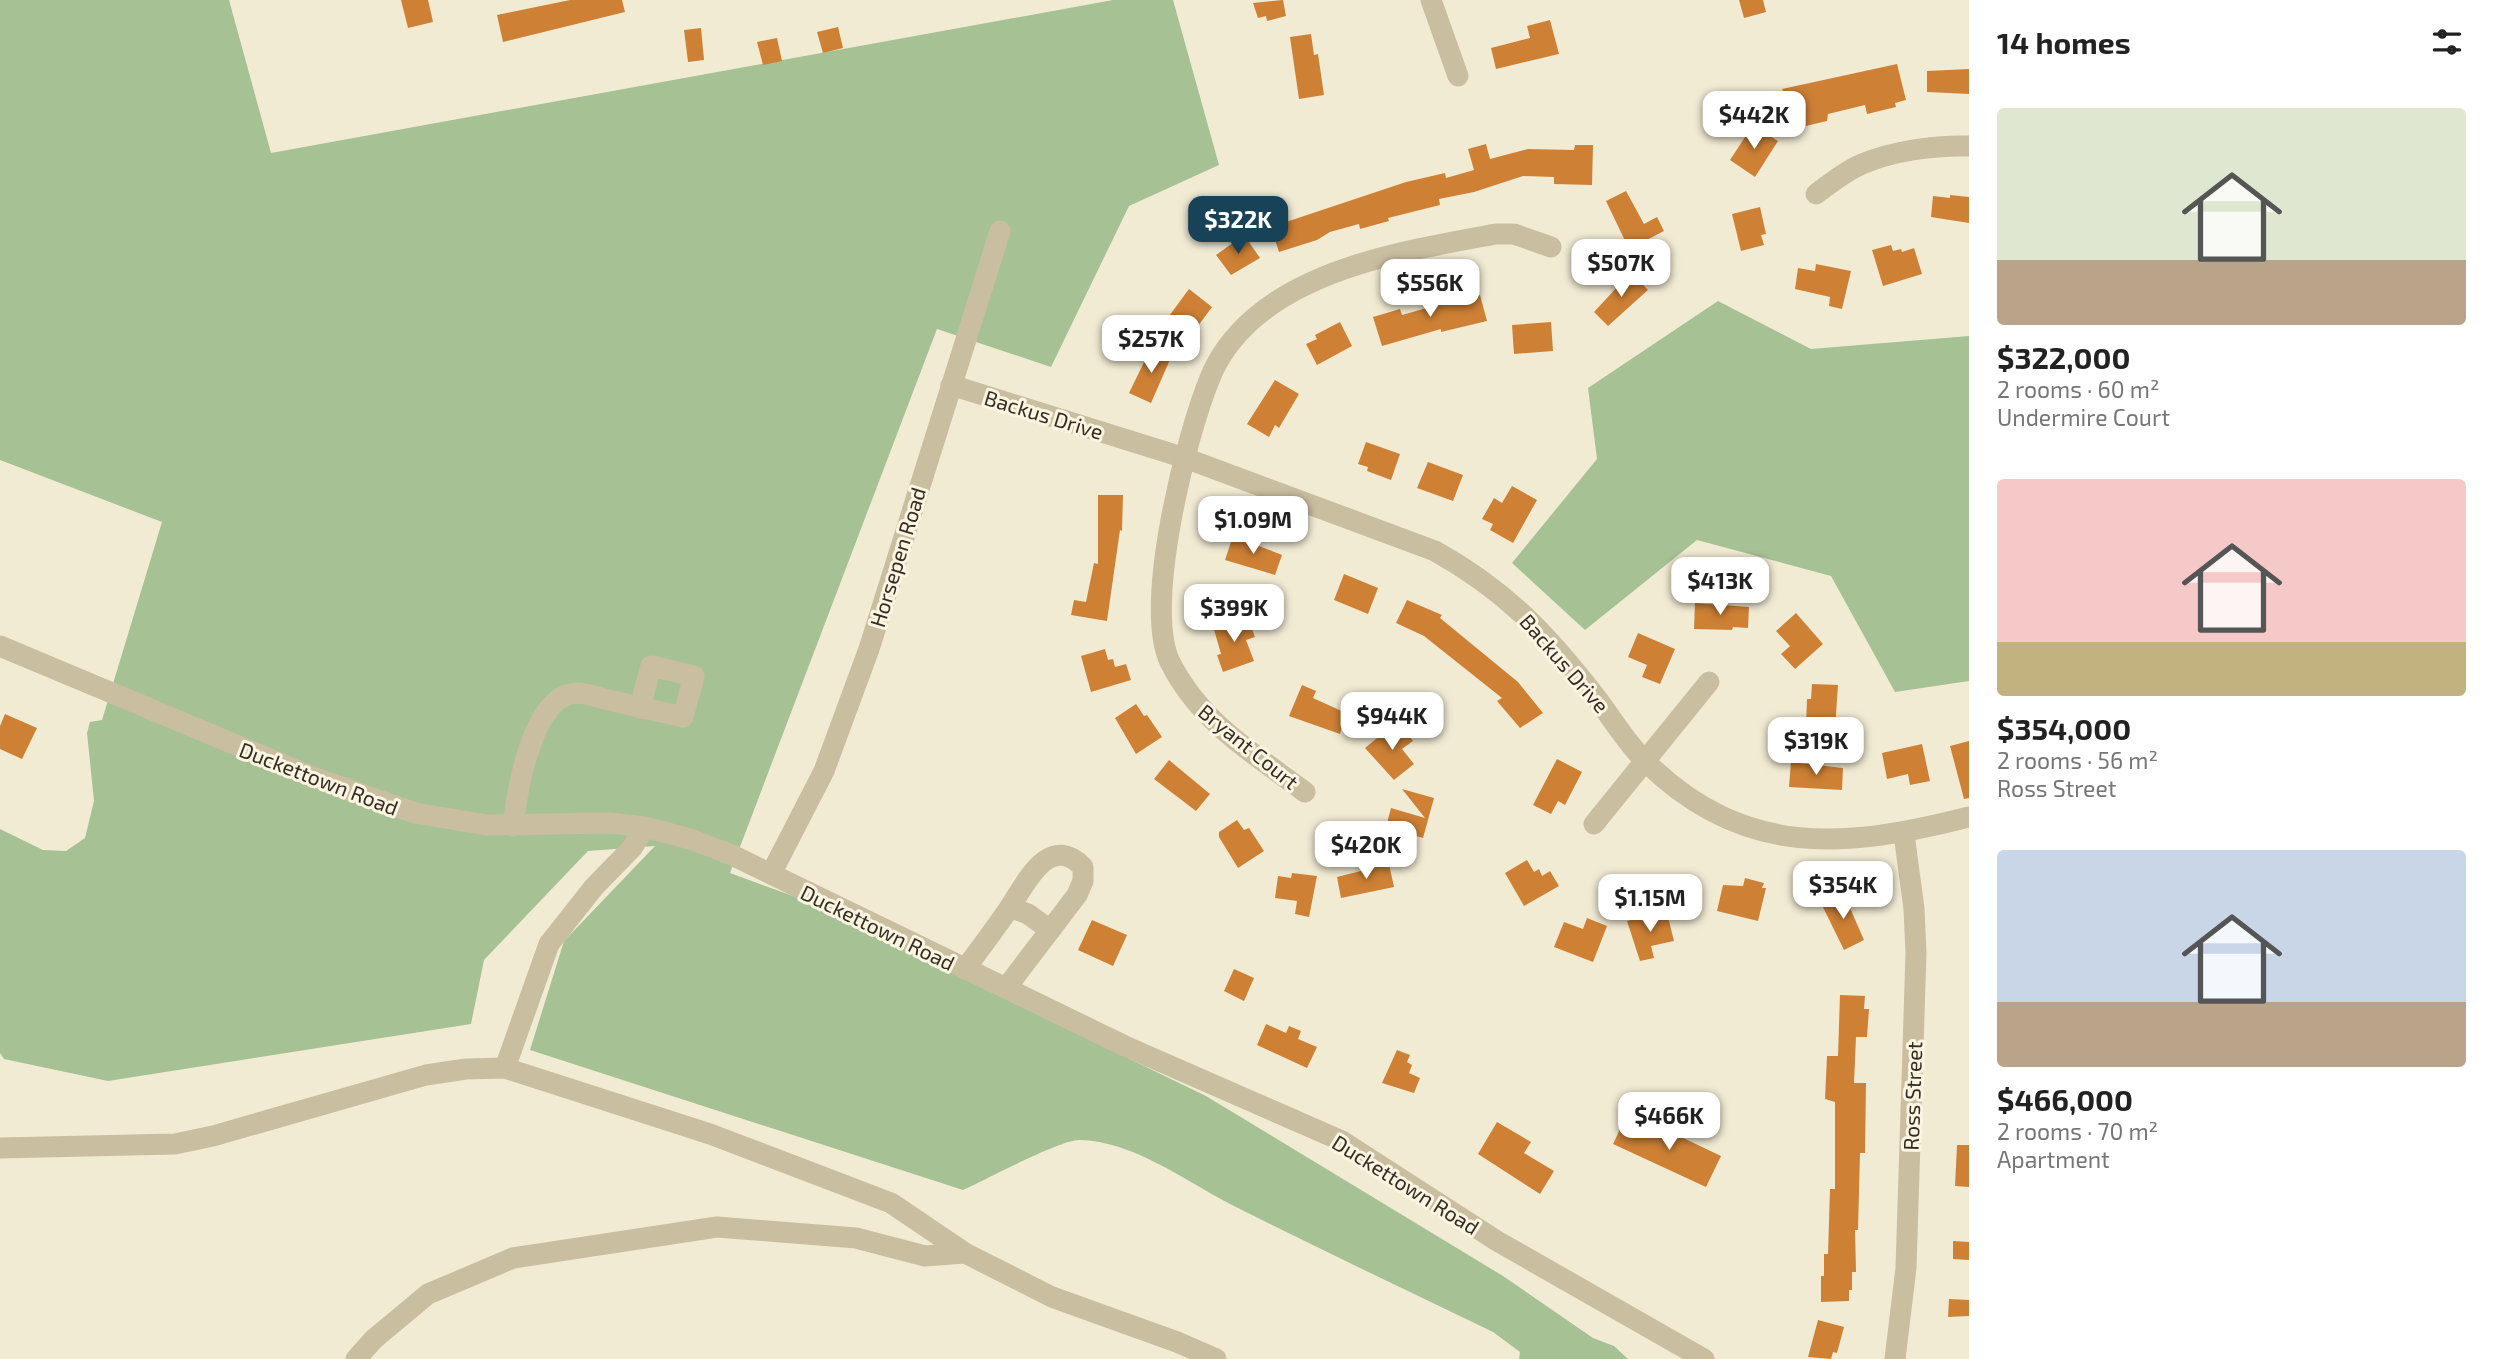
<!DOCTYPE html>
<meta charset="utf-8">
<style>
:root{--surface:#fff;--page:#f6f6f6;--text:#222;--muted:#767676;--accent:#174257}
body{margin:0;font-family:"Exo 2",sans-serif;background:var(--page);color:var(--text);height:100vh;display:flex;flex-direction:column;font-size:26px;white-space:nowrap}
*{box-sizing:border-box;margin:0}
p{font-size:23px;color:var(--muted)}
.icon{flex:none;width:38px;height:38px;fill:none;stroke:currentColor;stroke-width:2;stroke-linecap:round;stroke-linejoin:round}
.map{position:relative;flex:1;overflow:hidden}
.panel{display:flex;flex-direction:column;background:var(--surface);width:525px}
.panel>*{flex:none}
.price{position:absolute;translate:-50% -60px;padding:0 16px;border-radius:14px;background:#fff;color:#222;font-size:23px;line-height:46px;filter:drop-shadow(0 2px 4px #0008)}
.price::after{content:'';position:absolute;left:50%;top:42px;width:21px;height:16px;margin-left:-10px;background:inherit;clip-path:polygon(0 0,100% 0,50% 100%)}
.price.on{background:var(--accent);color:#fff}
ul{padding:0;list-style:none}
li{display:grid;align-content:center;gap:14px;height:371px;padding:0 28px}
li span{display:grid;place-items:center;height:217px;border-radius:7px;color:#555}
li>.icon{margin-inline-start:auto}
span .icon{width:126px;height:126px;fill:#fffc;stroke-width:1}
li b{font-size:30px}
h2{display:flex;justify-content:space-between;align-items:center;height:84px;padding:0 28px;font-size:30px}
main{display:flex;flex:1;min-height:0}
.map>svg:first-child{display:block}
</style>
<main>
<div class="map">
<svg width="1969" height="1359" viewBox="0 0 1969 1359">
<rect width="100%" height="100%" fill="#f2ebd4"/>
<g fill="#a6c194">
<path d="M0,0h229l42,153 842,-153h60l46,165 -90,41 -78,161 -114,-38 -207,544 63,23 413,200 297,180 90,62 21,8 14,13h-109l1,-7 -27,-20c-87,-42 -176,-84 -263,-128 -46,-24 -97,-63 -151,-64 -19,0 -94,40 -116,50l-433,-140 34,-109 91,-95 -67,5 -104,109 -13,64 -363,57 -104,-22 -4,-6v-224l43,21 23,1 19,-13 9,-37 -7,-68 3,-11 12,-2 60,-198 -162,-62z"/>
<polygon points="1718,301 1811,349 1969,336 1969,681 1895,692 1831,576 1697,540 1585,630 1512,563 1597,459 1588,388"/>
</g>
<g fill="#ce8135">
<polygon points="401,0 428,0 433,22 408,28"/>
<polygon points="570,0 622,0 625,12 503,42 497,15"/>
<polygon points="1283,0 1286,16 1267,21 1266,16 1258,18 1253,3"/>
<polygon points="1739,0 1763,0 1766,12 1744,18"/>
<polygon points="1550,20 1559,54 1496,69 1491,48 1530,38 1527,26"/>
<polygon points="838,27 843,48 823,53 817,32"/>
<polygon points="701,28 704,60 688,62 684,30"/>
<polygon points="1311,34 1314,55 1318,54 1324,95 1299,99 1290,37"/>
<polygon points="777,38 782,61 763,65 757,42"/>
<polygon points="1897,64 1906,100 1895,103 1896,107 1867,114 1865,105 1828,114 1827,121 1793,129 1787,107 1778,110 1772,95 1783,91 1782,89"/>
<polygon points="1969,69 1969,94 1927,92 1927,71"/>
<polygon points="1753,125 1778,141 1755,177 1730,160"/>
<polygon points="1486,144 1490,159 1528,149 1574,150 1575,145 1593,145 1592,185 1554,184 1554,177 1523,176 1474,192 1439,199 1440,205 1388,218 1389,221 1360,229 1359,224 1330,232 1317,240 1279,252 1271,227 1406,182 1445,173 1446,178 1474,170 1468,149"/>
<polygon points="1626,191 1644,224 1657,217 1664,231 1629,249 1606,201"/>
<polygon points="1950,195 1969,197 1969,223 1931,217 1933,196 1950,198"/>
<polygon points="1760,207 1766,234 1761,235 1764,245 1741,251 1732,214"/>
<polygon points="1244,235 1260,258 1231,275 1216,255"/>
<polygon points="1891,245 1893,251 1901,249 1902,252 1914,248 1922,274 1883,286 1872,250"/>
<polygon points="1816,264 1851,271 1842,309 1829,306 1830,297 1795,289 1798,268 1815,271"/>
<polygon points="1631,272 1648,290 1608,326 1594,312"/>
<polygon points="1189,289 1212,307 1195,330 1192,327 1184,338 1164,323"/>
<polygon points="1451,295 1452,301 1480,295 1487,321 1441,332 1441,329 1382,346 1373,317 1400,309 1402,315 1434,306 1433,300"/>
<polygon points="1340,322 1352,346 1317,365 1306,344 1317,339 1315,335"/>
<polygon points="1551,322 1553,351 1514,354 1512,325"/>
<polygon points="1152,346 1172,355 1151,403 1129,393"/>
<polygon points="1275,380 1299,394 1279,428 1275,425 1269,437 1247,424"/>
<polygon points="1366,442 1400,454 1391,480 1367,471 1368,467 1358,464"/>
<polygon points="1428,462 1463,475 1453,501 1417,488"/>
<polygon points="1512,486 1537,500 1513,543 1490,530 1493,524 1482,519 1494,498 1502,503"/>
<polygon points="1098,495 1123,495 1122,531 1120,530 1107,621 1071,615 1074,600 1086,602 1094,563 1098,564"/>
<polygon points="1233,536 1282,555 1275,575 1225,560"/>
<polygon points="1344,574 1378,588 1368,614 1334,600"/>
<polygon points="1407,600 1442,615 1440,618 1518,682 1543,713 1520,728 1497,701 1502,698 1424,636 1396,623"/>
<polygon points="1695,603 1749,607 1748,628 1733,627 1732,630 1694,629"/>
<polygon points="1796,613 1823,644 1795,669 1781,654 1790,646 1776,631"/>
<polygon points="1240,617 1243,627 1250,624 1255,637 1246,640 1254,661 1223,672 1217,655 1221,654 1213,626"/>
<polygon points="1638,633 1675,649 1660,684 1642,677 1647,665 1628,657"/>
<polygon points="1105,649 1108,660 1113,659 1115,667 1126,664 1131,680 1091,692 1081,656"/>
<polygon points="1812,684 1838,685 1835,729 1806,727 1807,699 1811,699"/>
<polygon points="1302,685 1316,691 1313,698 1346,713 1340,734 1289,716"/>
<polygon points="1136,704 1144,716 1147,715 1162,737 1136,754 1115,718"/>
<polygon points="5,714 37,728 22,759 0,749 0,726"/>
<polygon points="1402,727 1413,741 1402,749 1414,764 1394,780 1365,748 1388,729 1393,735"/>
<polygon points="1969,741 1969,798 1964,799 1950,746"/>
<polygon points="1922,744 1930,781 1910,785 1908,774 1887,779 1882,753"/>
<polygon points="1557,759 1582,772 1565,805 1558,801 1551,814 1533,805"/>
<polygon points="1169,760 1210,794 1196,811 1154,779"/>
<polygon points="1791,762 1843,768 1842,790 1789,787"/>
<polygon points="1402,789 1434,798 1423,838 1386,827 1391,808 1425,818"/>
<polygon points="1237,820 1244,830 1249,828 1264,851 1238,868 1219,837 1219,832"/>
<polygon points="1527,860 1534,872 1539,869 1542,876 1550,871 1559,886 1524,906 1505,873"/>
<polygon points="1389,864 1394,887 1341,898 1337,877"/>
<polygon points="1292,873 1317,876 1309,917 1295,914 1297,901 1275,898 1278,876 1291,878"/>
<polygon points="1745,878 1764,883 1762,888 1766,888 1758,921 1717,911 1723,885 1743,886"/>
<polygon points="1843,892 1864,940 1844,950 1821,903"/>
<polygon points="1655,914 1656,920 1668,917 1674,941 1651,946 1654,958 1640,961 1627,921"/>
<polygon points="1587,918 1607,926 1593,962 1554,947 1564,922 1583,929"/>
<polygon points="1092,920 1127,935 1113,966 1078,950"/>
<polygon points="1234,969 1254,978 1244,1001 1224,991"/>
<polygon points="1840,995 1865,996 1864,1009 1869,1009 1867,1037 1856,1037 1854,1083 1866,1083 1865,1153 1860,1153 1858,1230 1855,1230 1856,1272 1852,1272 1852,1290 1849,1290 1849,1301 1821,1302 1821,1276 1824,1276 1824,1254 1828,1254 1830,1189 1835,1189 1835,1102 1825,1099 1827,1056 1838,1056"/>
<polygon points="1266,1024 1286,1033 1289,1026 1301,1031 1298,1039 1317,1047 1307,1068 1257,1045"/>
<polygon points="1397,1050 1410,1055 1407,1062 1412,1065 1409,1073 1420,1078 1414,1093 1382,1083"/>
<polygon points="1625,1119 1654,1133 1658,1126 1721,1156 1706,1187 1613,1144"/>
<polygon points="1497,1122 1531,1142 1524,1153 1554,1171 1540,1194 1478,1154"/>
<polygon points="1957,1145 1969,1145 1969,1187 1955,1186"/>
<polygon points="1953,1241 1969,1242 1969,1260 1953,1259"/>
<polygon points="1949,1299 1969,1300 1969,1316 1948,1317"/>
<polygon points="1818,1320 1844,1327 1837,1353 1833,1352 1831,1359 1808,1357"/>
</g>
<g fill="none" stroke-linecap="round" stroke-linejoin="round">
<g stroke="#cabea0" stroke-width="21">
<polyline points="1431,0 1458,76"/>
<path d="M1816,194c14,-10 29,-23 46,-30 31,-13 73,-19 107,-18"/>
<path d="M951,385l234,73 250,93c70,39 111,82 160,145 17,22 32,48 52,67 98,96 200,85 322,54"/>
<polyline points="0,646 315,778 415,813 487,825 610,823 645,827 690,839 732,855 1125,1046 1342,1141 1497,1241 1704,1359"/>
<path d="M1305,792c-52,-39 -105,-70 -135,-130 -27,-56 16,-226 40,-284 9,-23 25,-43 43,-59 63,-55 163,-70 243,-85h18l37,13"/>
<polyline points="1594,824 1709,682"/>
<path d="M513,826c4,-34 19,-132 64,-133 10,0 22,5 32,7 24,6 49,11 74,17l11,-41 -43,-10 -11,42"/>
<polyline points="771,874 824,771 869,649 1000,231"/>
<polyline points="1010,907 1028,914 1050,930"/>
<path d="M965,969c15,-20 29,-39 43,-59 16,-23 40,-79 75,-43v14l-6,14 -71,93"/>
<polyline points="505,1068 549,944 594,887 632,848 645,827"/>
<polyline points="0,1148 175,1144 213,1136 426,1075 466,1069 505,1068 710,1134 891,1203 965,1253 1052,1297 1177,1342 1216,1359"/>
<polyline points="356,1359 374,1339 428,1294 513,1258 717,1227 856,1238 925,1256 965,1253"/>
<polyline points="1895,1359 1906,1268 1916,953 1914,909 1904,834"/>
</g>
</g>
<g text-anchor="middle" dominant-baseline="central" stroke-width="6" stroke-linejoin="round" paint-order="stroke">
<g font-size="21" fill="#332c24" stroke="#faf4e0">
<text transform="translate(1044 414) rotate(17)">Backus Drive</text>
<text transform="translate(897 557) rotate(-73)">Horsepen Road</text>
<text transform="translate(1565 663) rotate(49)">Backus Drive</text>
<text transform="translate(1249 746) rotate(39)">Bryant Court</text>
<text transform="translate(319 778) rotate(21)">Duckettown Road</text>
<text transform="translate(878 927) rotate(26)">Duckettown Road</text>
<text transform="translate(1912 1096) rotate(-88)">Ross Street</text>
<text transform="translate(1406 1184) rotate(32)">Duckettown Road</text>
</g>
</g>
</svg>
<b class="price" style="left:1754px;top:151px">$442K</b>
<b class="price on" style="left:1238px;top:256px">$322K</b>
<b class="price" style="left:1621px;top:299px">$507K</b>
<b class="price" style="left:1430px;top:319px">$556K</b>
<b class="price" style="left:1151px;top:375px">$257K</b>
<b class="price" style="left:1253px;top:556px">$1.09M</b>
<b class="price" style="left:1720px;top:617px">$413K</b>
<b class="price" style="left:1234px;top:644px">$399K</b>
<b class="price" style="left:1392px;top:752px">$944K</b>
<b class="price" style="left:1816px;top:777px">$319K</b>
<b class="price" style="left:1366px;top:881px">$420K</b>
<b class="price" style="left:1843px;top:921px">$354K</b>
<b class="price" style="left:1650px;top:934px">$1.15M</b>
<b class="price" style="left:1669px;top:1152px">$466K</b>
</div>
<section class="panel">
<h2>14 homes<svg class="icon" aria-label="filters" viewBox="0 0 24 24"><path d="M4 7h16M4 17h16"/><circle cx="9" cy="7" r="2"/><circle cx="15" cy="17" r="2"/></svg></h2>
<ul>
<li><span style="background:linear-gradient(#dfe7d0 70%,#b9a48a 0)"><svg class="icon" aria-label="home" viewBox="0 0 24 24"><path d="M3 11l9-7 9 7M6 9v11h12V9"/></svg></span><div><b>$322,000</b><p>2 rooms · 60 m²</p><p>Undermire Court</p></div></li>
<li><span style="background:linear-gradient(#f6c9c9 75%,#c2b280 0)"><svg class="icon" aria-label="home" viewBox="0 0 24 24"><path d="M3 11l9-7 9 7M6 9v11h12V9"/></svg></span><div><b>$354,000</b><p>2 rooms · 56 m²</p><p>Ross Street</p></div></li>
<li><span style="background:linear-gradient(#c9d6e8 70%,#b9a48a 0)"><svg class="icon" aria-label="home" viewBox="0 0 24 24"><path d="M3 11l9-7 9 7M6 9v11h12V9"/></svg></span><div><b>$466,000</b><p>2 rooms · 70 m²</p><p>Apartment</p></div></li>
</ul>
</section>
</main>
